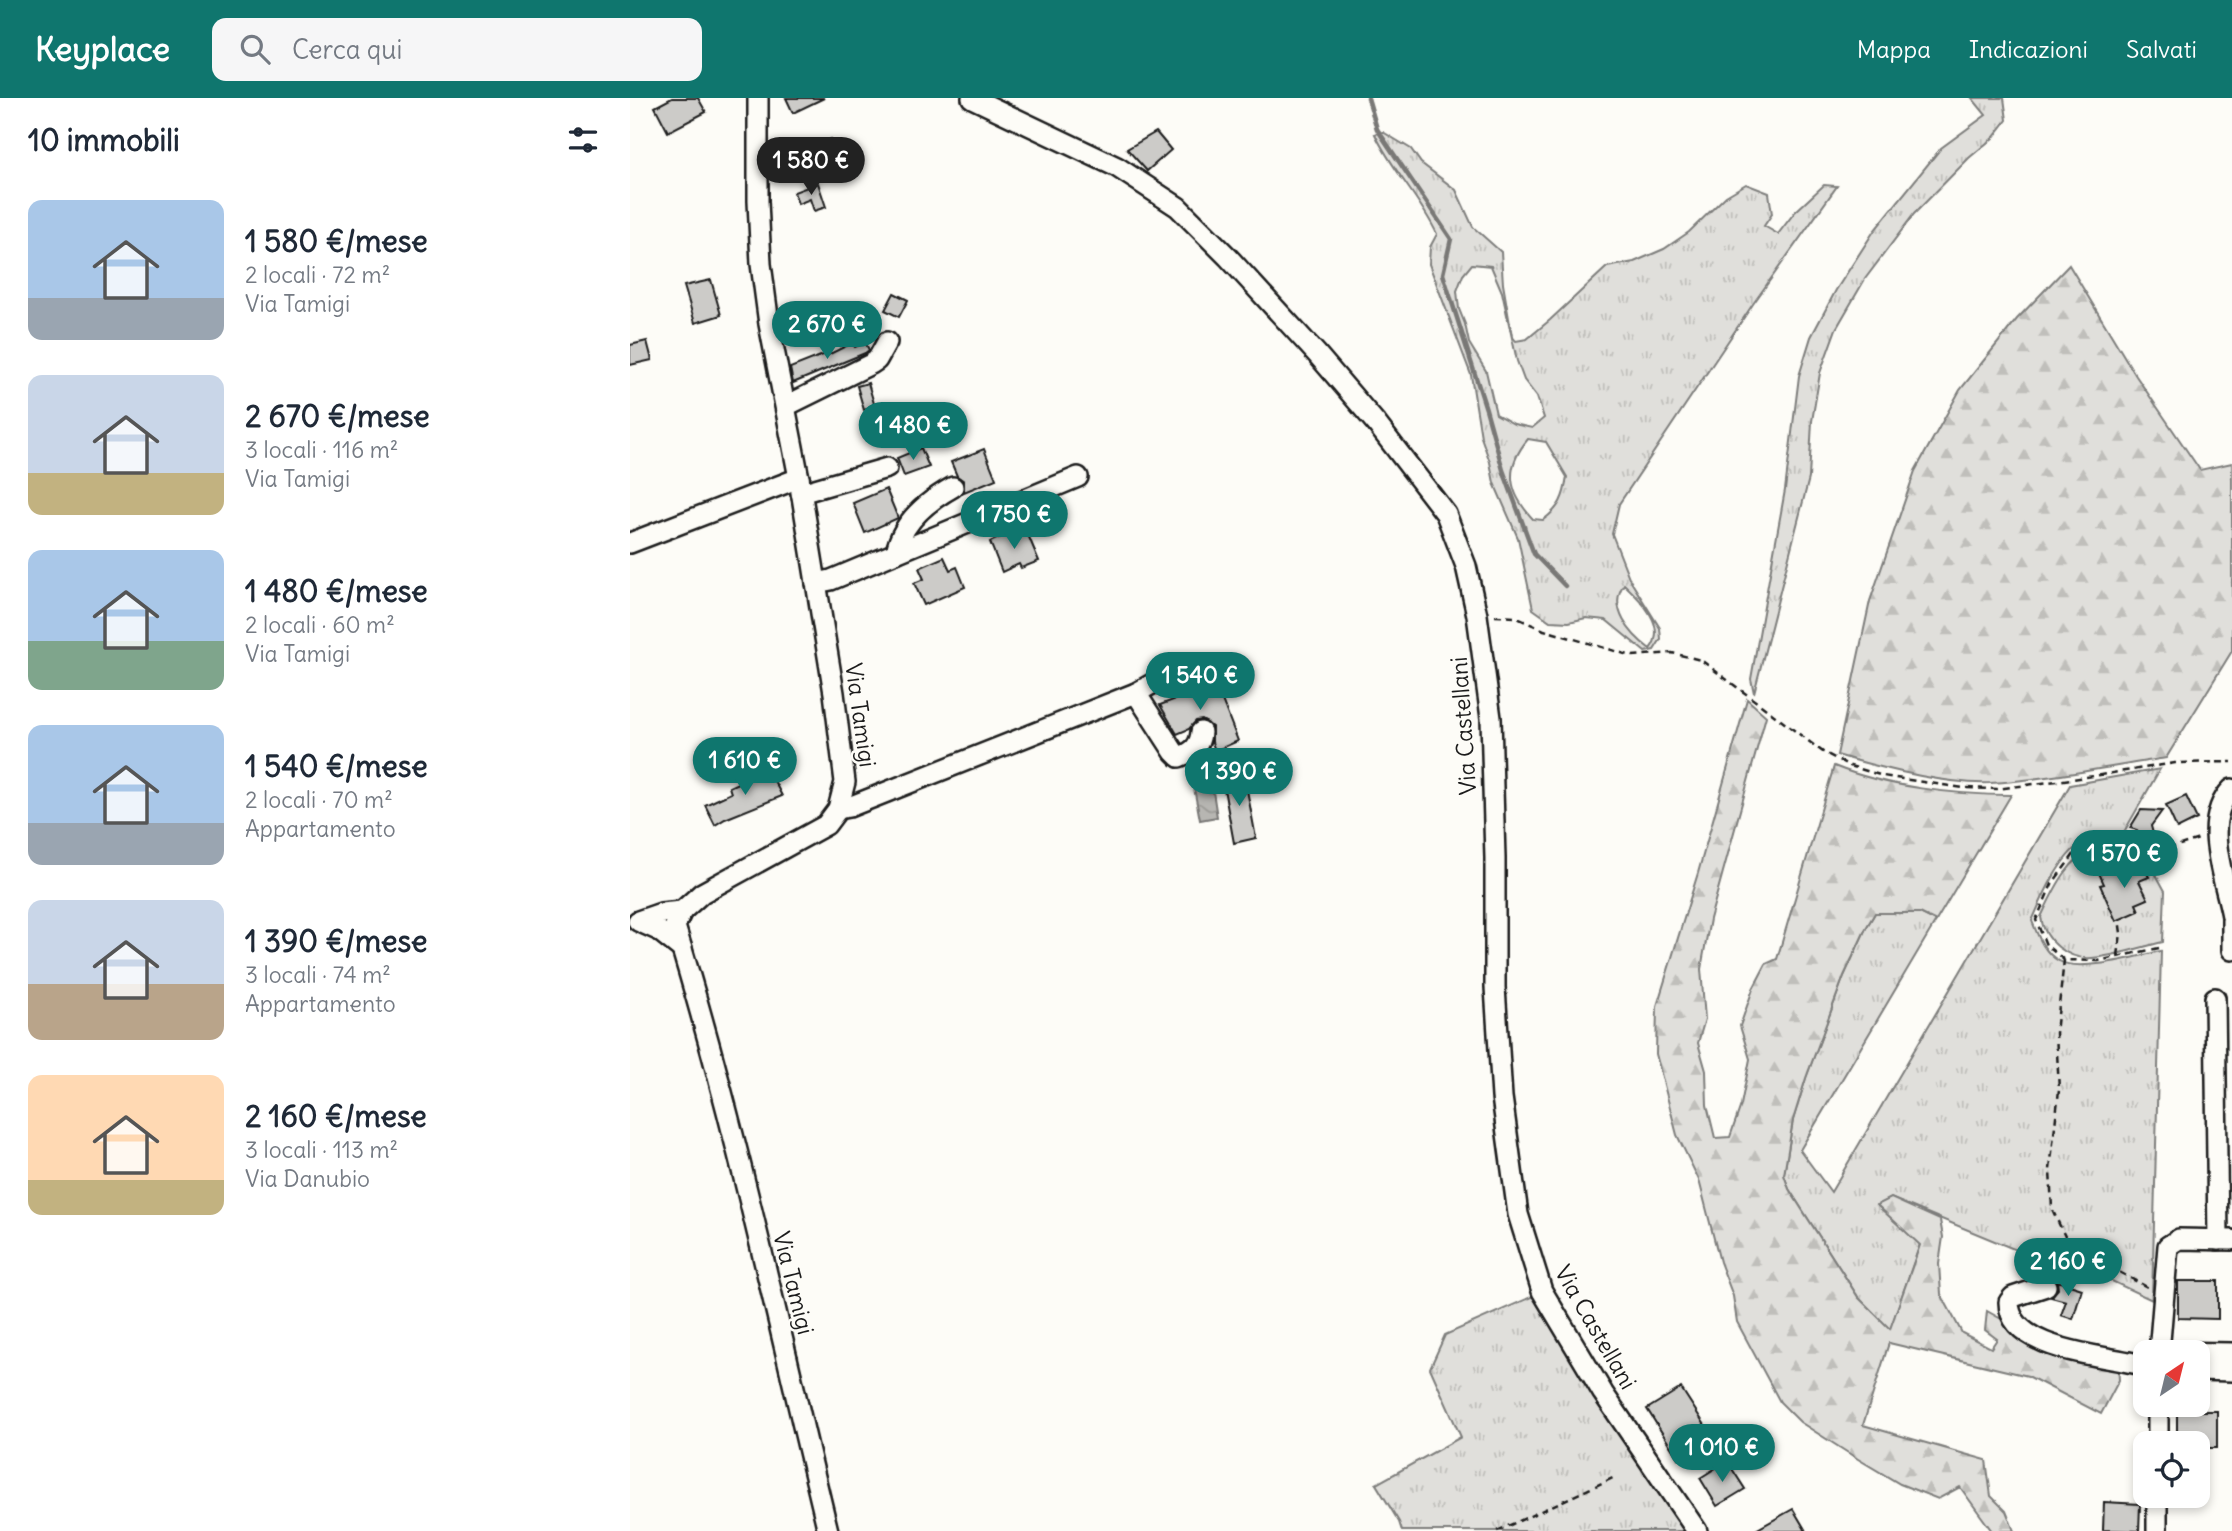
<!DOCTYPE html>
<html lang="it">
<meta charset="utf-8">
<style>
:root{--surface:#fff;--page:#f6f6f7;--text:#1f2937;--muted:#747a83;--accent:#0f766e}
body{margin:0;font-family:Delius,sans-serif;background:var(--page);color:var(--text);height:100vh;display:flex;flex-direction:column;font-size:26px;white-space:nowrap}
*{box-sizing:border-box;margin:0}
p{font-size:23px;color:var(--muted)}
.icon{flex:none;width:38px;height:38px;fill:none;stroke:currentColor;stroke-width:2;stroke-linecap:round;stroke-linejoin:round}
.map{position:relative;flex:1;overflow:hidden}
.panel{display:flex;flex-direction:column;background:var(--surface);width:630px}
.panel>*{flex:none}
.needle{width:46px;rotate:35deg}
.buttons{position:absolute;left:1503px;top:1242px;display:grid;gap:14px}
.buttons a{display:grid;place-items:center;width:77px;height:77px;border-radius:14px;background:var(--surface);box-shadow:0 4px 10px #0003;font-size:35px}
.price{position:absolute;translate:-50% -60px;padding:0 16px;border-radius:24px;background:var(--accent);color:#fff;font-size:23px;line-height:46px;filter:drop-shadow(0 2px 4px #0008)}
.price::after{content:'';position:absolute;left:50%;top:42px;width:21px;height:16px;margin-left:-10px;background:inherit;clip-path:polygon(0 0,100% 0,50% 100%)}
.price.selected{background:#222;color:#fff}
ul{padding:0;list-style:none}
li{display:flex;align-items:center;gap:21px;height:175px;padding:0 28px}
li span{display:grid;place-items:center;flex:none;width:196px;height:140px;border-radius:14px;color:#555}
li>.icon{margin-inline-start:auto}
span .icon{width:84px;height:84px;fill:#fffc;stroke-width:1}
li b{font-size:30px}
h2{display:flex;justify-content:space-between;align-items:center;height:84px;padding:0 28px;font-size:30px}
header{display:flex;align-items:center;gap:42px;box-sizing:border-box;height:98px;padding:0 35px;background:var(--accent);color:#fff}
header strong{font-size:33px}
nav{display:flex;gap:38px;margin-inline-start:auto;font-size:24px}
.search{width:490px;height:63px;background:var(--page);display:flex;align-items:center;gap:18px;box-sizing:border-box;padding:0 24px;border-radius:14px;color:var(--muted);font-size:26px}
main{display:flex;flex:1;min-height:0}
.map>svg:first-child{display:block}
</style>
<header>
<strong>Keyplace</strong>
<div class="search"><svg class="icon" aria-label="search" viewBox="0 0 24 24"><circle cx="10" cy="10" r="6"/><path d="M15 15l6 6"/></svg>Cerca qui</div>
<nav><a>Mappa</a><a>Indicazioni</a><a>Salvati</a></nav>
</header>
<main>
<section class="panel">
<h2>10 immobili<svg class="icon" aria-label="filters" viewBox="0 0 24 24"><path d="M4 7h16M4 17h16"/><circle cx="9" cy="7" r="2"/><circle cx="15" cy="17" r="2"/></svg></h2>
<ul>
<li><span style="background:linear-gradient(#a9c7e8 70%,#9aa5b1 0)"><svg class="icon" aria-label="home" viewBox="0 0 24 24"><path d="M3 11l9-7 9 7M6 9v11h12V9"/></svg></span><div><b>1 580 €/mese</b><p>2 locali · 72 m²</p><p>Via Tamigi</p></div></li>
<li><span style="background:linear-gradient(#c9d6e8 70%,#c2b280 0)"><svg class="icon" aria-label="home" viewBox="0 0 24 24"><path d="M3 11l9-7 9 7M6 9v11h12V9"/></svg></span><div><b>2 670 €/mese</b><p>3 locali · 116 m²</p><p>Via Tamigi</p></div></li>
<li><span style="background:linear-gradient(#a9c7e8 65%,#7fa58c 0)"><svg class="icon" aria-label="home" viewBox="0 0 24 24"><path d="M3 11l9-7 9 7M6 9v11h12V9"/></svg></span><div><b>1 480 €/mese</b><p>2 locali · 60 m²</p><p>Via Tamigi</p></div></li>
<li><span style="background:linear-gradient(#a9c7e8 70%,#9aa5b1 0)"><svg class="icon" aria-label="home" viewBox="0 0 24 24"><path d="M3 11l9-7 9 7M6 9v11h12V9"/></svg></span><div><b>1 540 €/mese</b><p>2 locali · 70 m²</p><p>Appartamento</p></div></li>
<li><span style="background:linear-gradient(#c9d6e8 60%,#b9a48a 0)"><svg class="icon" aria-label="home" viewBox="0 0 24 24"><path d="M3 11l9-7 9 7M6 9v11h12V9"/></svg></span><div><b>1 390 €/mese</b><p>3 locali · 74 m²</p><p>Appartamento</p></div></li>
<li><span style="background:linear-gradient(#ffd9b3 75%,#c2b280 0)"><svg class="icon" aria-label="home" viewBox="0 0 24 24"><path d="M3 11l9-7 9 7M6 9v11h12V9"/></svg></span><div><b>2 160 €/mese</b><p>3 locali · 113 m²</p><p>Via Danubio</p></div></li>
</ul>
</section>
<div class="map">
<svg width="1602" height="1433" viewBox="0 0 1602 1433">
<defs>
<pattern id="grass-tufts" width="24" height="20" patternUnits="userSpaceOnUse" patternTransform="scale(1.75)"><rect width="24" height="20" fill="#e0dfdb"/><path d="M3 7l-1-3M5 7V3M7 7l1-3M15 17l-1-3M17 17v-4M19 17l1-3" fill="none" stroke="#c0bfbb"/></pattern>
<pattern id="forest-firs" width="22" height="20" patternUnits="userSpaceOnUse" patternTransform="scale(1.75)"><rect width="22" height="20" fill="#e0dfdb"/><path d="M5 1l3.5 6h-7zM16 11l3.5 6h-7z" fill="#c0bfbb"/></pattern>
<pattern id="water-waves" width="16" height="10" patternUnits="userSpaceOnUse" patternTransform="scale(1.75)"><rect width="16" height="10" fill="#b7b6b2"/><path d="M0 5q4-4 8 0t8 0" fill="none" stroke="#9d9c98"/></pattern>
</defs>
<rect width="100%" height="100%" fill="#fdfcf7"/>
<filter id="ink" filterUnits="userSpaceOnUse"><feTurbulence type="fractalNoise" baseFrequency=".0143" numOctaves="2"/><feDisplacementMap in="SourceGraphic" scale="14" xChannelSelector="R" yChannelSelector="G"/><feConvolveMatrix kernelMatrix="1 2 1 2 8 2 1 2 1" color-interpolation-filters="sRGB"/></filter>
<g filter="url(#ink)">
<g fill="url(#grass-tufts)" stroke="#7e7e7c" stroke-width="2" fill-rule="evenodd">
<polygon points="1342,0 1374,0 1377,22 1364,39 1339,60 1284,116 1235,181 1206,231 1190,275 1182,323 1179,380 1124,595 1121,581 1155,392 1169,278 1181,239 1206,192 1244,133 1311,50 1356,17"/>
<path d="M753,34l28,17 10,14 35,27 17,37 28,25 2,32 9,52 4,5 11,-2 23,-19 57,-53 27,-5 30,-13 25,-17 37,-36 20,-12 23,9 3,21 -8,12 14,8 17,-22 29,-27 13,1 -84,118 -134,200 -7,30 18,46 30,48 1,11 -7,11 -9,2 -39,-32 -20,-2 -17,4 -19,-1 -17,-12 -15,-71 -24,-55 -4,-21 -9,-25 -10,-62 -42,-111 1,-17 7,-13c-17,-36 -45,-64 -62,-100zM842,166l19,2 11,26 15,69 7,19 13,17 7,21 -12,10 -18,-4 -18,-10 -10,-43 -17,-28 -4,-19 -6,-15 -2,-18 6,-16zM898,341l18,3 21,35c-3,20 -7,31 -24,43l-10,-1c-25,-27 -29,-51 -5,-80zM994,486c17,16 44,43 26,65 -19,-14 -43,-41 -26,-65z"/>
<path d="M1530,671l-40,70c-12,-1 -27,-2 -38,4 -22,13 -40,55 -50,78 6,15 12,32 27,40 21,12 79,-5 102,-10l-9,349 -85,-40 -41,-6 -135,-56 -13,8 42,38 -30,86 -32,-33 -69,-108 -5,-14 9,-55 13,-42 38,-102 22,-48 9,-15h45l16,8 -136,229 31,42 239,-407z"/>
<path d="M1466,749h9l36,12 5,-3 19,35 -2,51c-23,5 -47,14 -71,16 -24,2 -48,-17 -51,-41 13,-27 26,-58 55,-70z"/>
<polygon points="908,1196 1062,1433 772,1433 769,1424 746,1386 831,1339 800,1270 815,1237"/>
</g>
<g fill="url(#forest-firs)" stroke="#7e7e7c" stroke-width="2">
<path d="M1439,167l67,111 64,94 32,-7v188l-66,107c-58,9 -117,21 -176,25 -46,2 -109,-15 -153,-28l33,-154 45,-130 45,-81 57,-71z"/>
<path d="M1117,601l19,17 -56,203 -9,50 4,50 -7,24 8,28 1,34 8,33 15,-1 11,-32 9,-46 -10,-33 13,-37 13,-25 11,-5 57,-193c52,21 121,29 177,29l-75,126 -16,-8h-45l-9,15 -22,48 -38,102 -13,42 -9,55 5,14 69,108 32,32 30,-84 -43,-40 14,-7 49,22 3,17 -4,27 2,30 21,39 29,15 6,-9 -12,-9 2,-19 16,9 10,12 105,32 1,16 -18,34 -73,-38 -139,-33 -26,82 123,35 5,36 15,15 8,20h-22l-32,-44 -22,12 -38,-15 -47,-28 -53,-34 -20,-20 -43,-80 -4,-26 -13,-34 -21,-82 -22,-45 -21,-81 1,-48 41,-133z"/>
</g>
<polygon fill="url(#water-waves)" stroke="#797876" stroke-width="2" points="582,687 587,719 570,722 564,690"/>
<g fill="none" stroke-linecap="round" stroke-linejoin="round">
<polyline stroke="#797876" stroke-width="4.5" points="738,0 747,31 821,141 813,176 856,311 873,372 904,456 935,488"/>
</g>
<g fill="#cccbc8" stroke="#1c1c1c" stroke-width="2">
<polygon points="42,0 68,0 76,14 38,34 25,9"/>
<polygon points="156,0 194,0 163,15"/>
<polygon points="526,34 541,52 517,73 497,51"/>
<polygon points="201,41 210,59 183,73 174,54"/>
<polygon points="188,85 196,109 184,113 180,101 168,106 164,94"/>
<polygon points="81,182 91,217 65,225 54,188"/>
<polygon points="264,195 278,202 269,219 255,212"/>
<polygon points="17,243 22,262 0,267 0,247"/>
<polygon points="235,244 239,252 235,255 163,285 160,270 198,255 198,257 222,245 225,249"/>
<polygon points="238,285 245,309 234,312 227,288"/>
<polygon points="291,350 299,369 274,378 267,360"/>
<polygon points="354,351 366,381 334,394 334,383 327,378 321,364"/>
<polygon points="256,391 268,420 235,435 223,405"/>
<polygon points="396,432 409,463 391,470 389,466 372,474 360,444 379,435 380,439"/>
<polygon points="314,459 320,472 327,469 335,489 294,507 284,485 294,481 289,470"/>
<polygon points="559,579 562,587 577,581 585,600 590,597 608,643 585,653 582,644 582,629 572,622 566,623 559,631 547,636 530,607 546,601 543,595 550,592 548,586"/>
<polygon points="138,671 152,698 95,721 85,727 75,707 101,695 99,689"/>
<polygon points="614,676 626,740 604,745 592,680"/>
<polygon points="1556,698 1567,721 1547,731 1536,707"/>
<polygon points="1511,712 1532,713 1521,728 1526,747 1513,751 1507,732 1500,730"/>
<polygon points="1512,765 1519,779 1509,783 1518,801 1506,806 1509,813 1486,823 1470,787 1474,786 1469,775 1486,767 1489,774"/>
<polygon points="1427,1183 1452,1191 1443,1221 1431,1217 1436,1203 1421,1199 1428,1191"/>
<polygon points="1548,1183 1588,1183 1588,1221 1548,1220"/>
<polygon points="1051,1290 1082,1338 1048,1360 1017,1311"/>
<polygon points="1547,1313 1587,1313 1587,1350 1568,1350 1568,1346 1547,1346"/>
<polygon points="1097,1363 1115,1391 1087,1408 1070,1380"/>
<polygon points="1474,1404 1510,1406 1509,1433 1473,1432"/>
<polygon points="1163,1411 1176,1433 1124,1433"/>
</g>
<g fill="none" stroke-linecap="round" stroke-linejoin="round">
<defs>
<g id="minor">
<path d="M128,0v103l3,63 8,60 30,154 35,215 11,89 -7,27 -12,16 -124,68 -20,18 -7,15c61,199 104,403 153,605"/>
<polyline points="342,0 487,69 548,109 598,159 686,255 746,325 816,416 836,468 847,517 861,620 865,760 865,889 872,999 888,1116 912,1193 973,1295 1067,1433"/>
<polyline points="156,308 241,266 247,262 257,244"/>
<polyline points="171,395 257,370"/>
<polyline points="0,445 169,380"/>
<path d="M266,455c5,-30 32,-52 57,-66"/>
<polyline points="186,485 201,482 448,379"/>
<path d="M506,595l38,59 5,5c14,-5 21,-11 22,-25"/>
<path d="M1602,691c-32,32 -7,89 0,127"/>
<polyline points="208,711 219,709 506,595 547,572"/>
<polyline points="1602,822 1602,852"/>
<polyline points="52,851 28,832 8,823 31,815 52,813"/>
<polyline points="1585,900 1588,1142"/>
<path d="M1416,1188l-33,11 -4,5c0,50 99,53 137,64"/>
<polyline points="1529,1254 1602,1255"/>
<polyline points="1529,1255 1538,1148 1549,1141 1602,1142"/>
<polyline points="1568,1272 1602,1273"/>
<polyline points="1528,1346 1528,1307"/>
<polyline points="1527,1433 1527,1398"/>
</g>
</defs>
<use href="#minor" stroke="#1c1c1c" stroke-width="24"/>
<g stroke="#1c1c1c" stroke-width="2.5" stroke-dasharray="7 5" stroke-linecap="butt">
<polyline points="865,518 885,519 914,532 1002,558 1042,555 1071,562 1193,654 1220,668 1253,678 1333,690 1367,691 1464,678 1545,665 1602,664"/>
<polyline points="1488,858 1491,835 1489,821"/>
<polyline points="1434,862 1416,847 1406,822 1422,786 1448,751 1467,744 1483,744 1518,757 1569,741"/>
<polyline points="1517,1189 1439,1147 1422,1111 1420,1072 1429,992 1426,935 1434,862 1468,863 1529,850"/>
<polyline points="867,1433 985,1379"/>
</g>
<use href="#minor" stroke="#fdfcf7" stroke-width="19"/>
</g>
</g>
<g text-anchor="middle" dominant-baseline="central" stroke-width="5" stroke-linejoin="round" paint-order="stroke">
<g font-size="23" fill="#1c1c1c" stroke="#fdfcf7">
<text transform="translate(231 617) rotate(82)">Via Tamigi</text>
<text transform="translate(833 628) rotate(-94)">Via Castellani</text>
<text transform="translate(164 1185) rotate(76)">Via Tamigi</text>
<text transform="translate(966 1229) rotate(60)">Via Castellani</text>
</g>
</g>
</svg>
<div class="buttons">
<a><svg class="needle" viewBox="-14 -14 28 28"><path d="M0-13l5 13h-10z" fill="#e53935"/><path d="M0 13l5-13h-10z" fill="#747a83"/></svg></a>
<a><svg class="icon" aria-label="locate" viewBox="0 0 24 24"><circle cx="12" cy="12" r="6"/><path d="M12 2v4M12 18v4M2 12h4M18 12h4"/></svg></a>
</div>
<b class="price selected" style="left:181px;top:99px">1 580 €</b>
<b class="price" style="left:197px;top:263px">2 670 €</b>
<b class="price" style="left:283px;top:364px">1 480 €</b>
<b class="price" style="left:384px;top:453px">1 750 €</b>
<b class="price" style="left:570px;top:614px">1 540 €</b>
<b class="price" style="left:115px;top:699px">1 610 €</b>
<b class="price" style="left:609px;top:710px">1 390 €</b>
<b class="price" style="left:1494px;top:792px">1 570 €</b>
<b class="price" style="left:1438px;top:1200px">2 160 €</b>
<b class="price" style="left:1092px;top:1386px">1 010 €</b>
</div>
</main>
